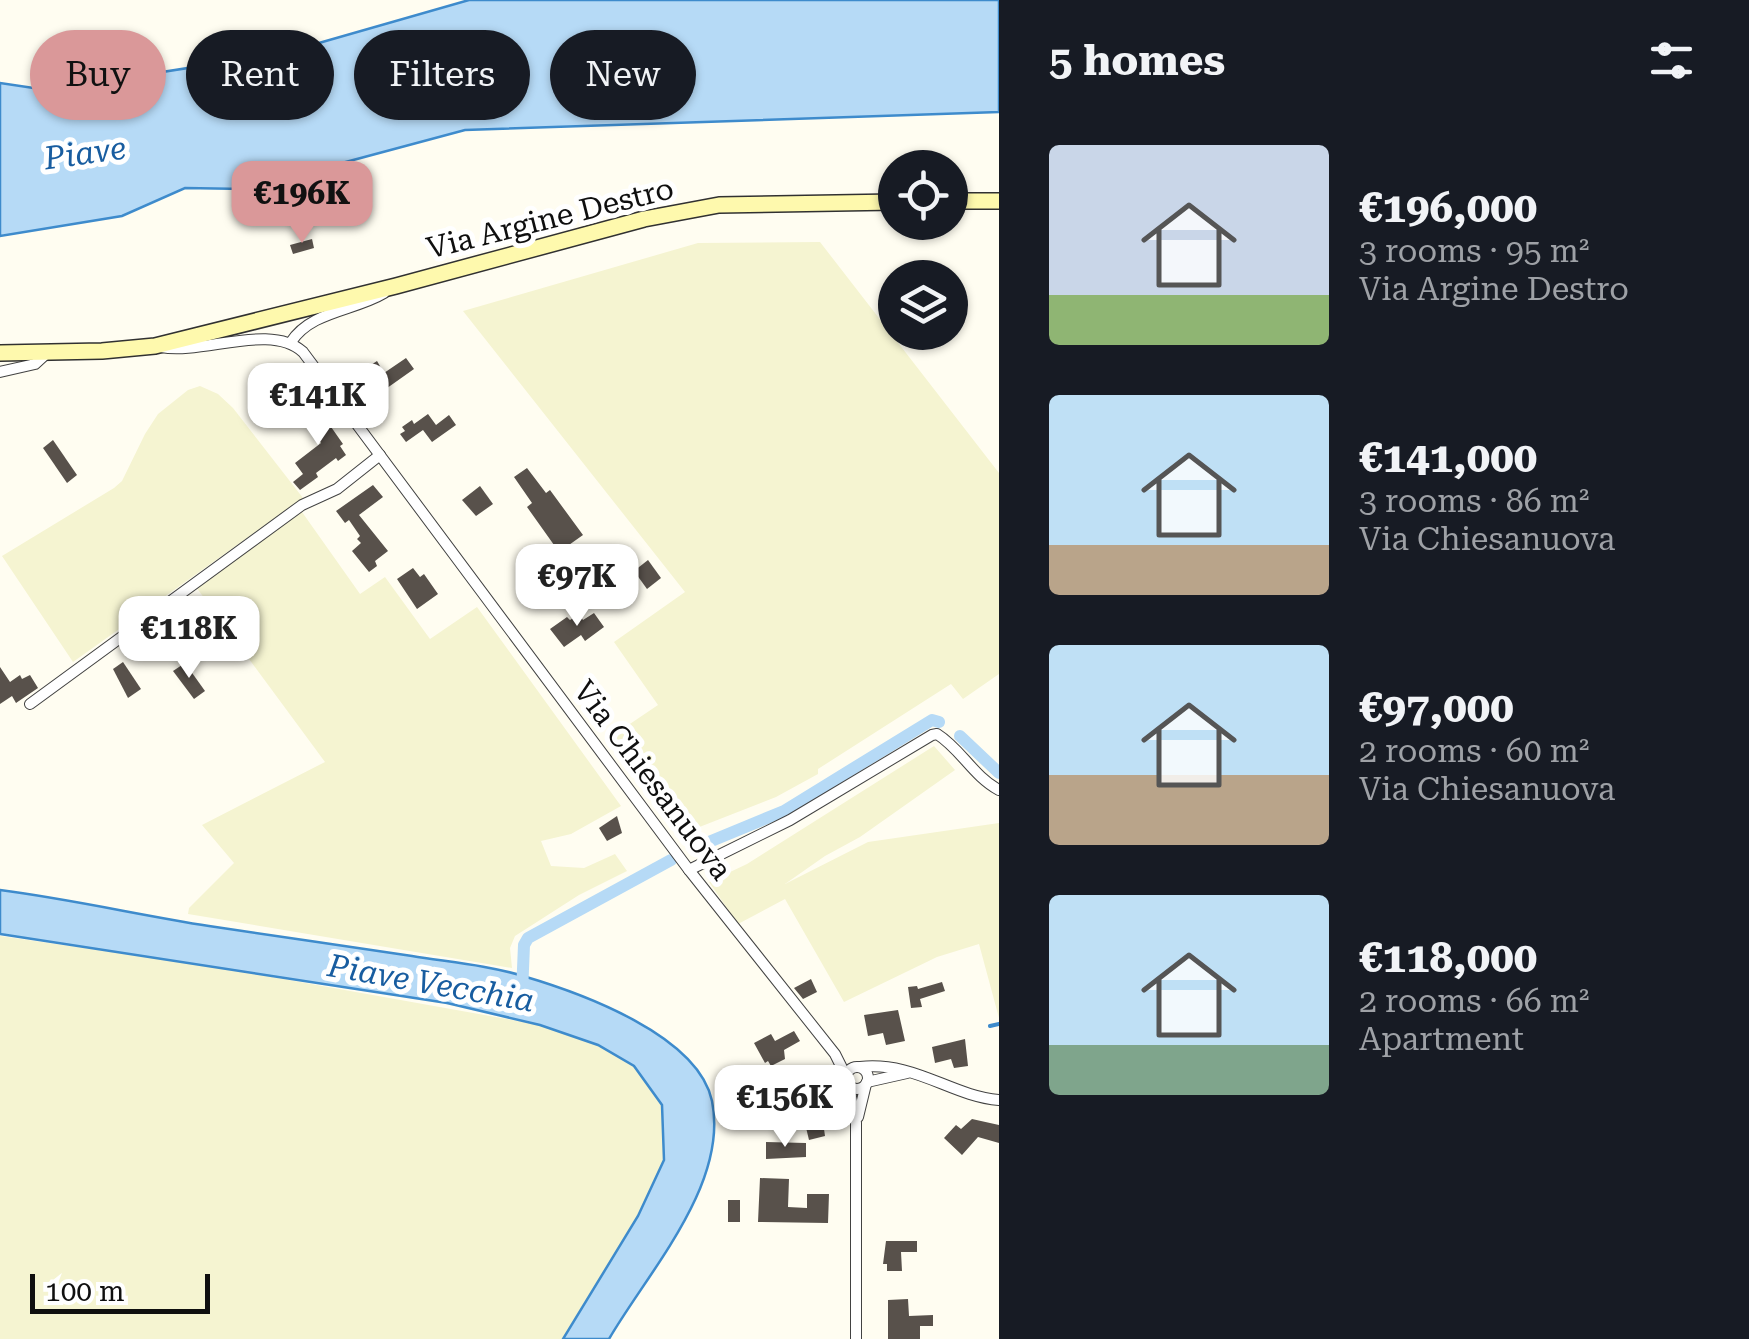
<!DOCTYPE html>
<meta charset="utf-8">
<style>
:root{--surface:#171b24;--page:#20242c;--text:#f1f3f6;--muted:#9ea1a6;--accent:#da9899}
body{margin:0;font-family:"Roboto Serif",serif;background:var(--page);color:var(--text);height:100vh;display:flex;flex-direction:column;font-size:38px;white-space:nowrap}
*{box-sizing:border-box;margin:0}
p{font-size:32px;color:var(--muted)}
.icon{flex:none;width:55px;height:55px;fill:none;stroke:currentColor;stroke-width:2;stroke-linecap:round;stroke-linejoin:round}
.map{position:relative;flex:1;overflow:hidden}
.details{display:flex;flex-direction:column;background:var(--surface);width:750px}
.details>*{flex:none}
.top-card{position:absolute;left:30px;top:30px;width:818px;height:90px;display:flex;gap:20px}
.tools{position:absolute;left:878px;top:150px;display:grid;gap:20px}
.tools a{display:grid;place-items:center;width:90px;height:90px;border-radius:50%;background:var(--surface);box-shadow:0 2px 8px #0004;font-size:50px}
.scale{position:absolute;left:30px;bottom:25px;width:180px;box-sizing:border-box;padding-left:10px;border:5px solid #0f0f0f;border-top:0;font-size:28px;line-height:35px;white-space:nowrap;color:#0f0f0f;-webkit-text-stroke:8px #fff;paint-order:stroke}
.price{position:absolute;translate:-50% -85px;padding:0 22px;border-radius:20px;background:#fff;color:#222;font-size:32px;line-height:65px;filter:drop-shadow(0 2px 5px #0008)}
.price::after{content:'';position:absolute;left:50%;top:60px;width:30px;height:22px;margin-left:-15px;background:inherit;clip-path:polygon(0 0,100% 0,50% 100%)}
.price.on{background:var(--accent);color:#111}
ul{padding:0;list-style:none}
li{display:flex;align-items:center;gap:30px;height:250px;padding:0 50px}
li span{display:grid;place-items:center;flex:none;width:280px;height:200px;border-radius:10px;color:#555}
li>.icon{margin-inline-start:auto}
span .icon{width:120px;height:120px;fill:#fffc;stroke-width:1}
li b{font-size:42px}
h2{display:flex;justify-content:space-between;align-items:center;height:120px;padding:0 50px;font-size:42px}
.chip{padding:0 35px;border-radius:45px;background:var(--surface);box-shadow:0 2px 8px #0004;font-size:35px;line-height:90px}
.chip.on{background:var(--accent);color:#111}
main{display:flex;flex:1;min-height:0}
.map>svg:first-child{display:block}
</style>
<main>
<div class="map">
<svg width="999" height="1339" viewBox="0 0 999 1339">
<rect width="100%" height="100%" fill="#fffdf1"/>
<g fill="#f5f4d1">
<polygon points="820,242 999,473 999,674 963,699 951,684 818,769 818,774 776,797 679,835 614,748 615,734 658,705 614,642 685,592 463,311 698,243"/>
<polygon points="200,386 218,394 233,408 303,498 73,662 2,556 114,488 122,481 145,434 158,414 188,390"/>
<polygon points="302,512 360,594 385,577 430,639 477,607 621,806 571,834 541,841 551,866 584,868 615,854 627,871 579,895 515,936 510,948 512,968 188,914 189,908 234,863 202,825 325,762 196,587"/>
<polygon points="934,746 955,770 860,837 825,856 785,884 868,842 999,823 999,1018 979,944 937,957 844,1002 785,899 738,924 709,882 747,864"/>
<polygon points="0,936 217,967 540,1025 598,1045 634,1066 662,1105 664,1160 638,1216 563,1339 0,1339"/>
</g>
<g fill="#b6daf6" stroke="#3e8bcc" stroke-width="2.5">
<polygon points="469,0 999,0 999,112 465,130 245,189 185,188 122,216 0,236 0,83 47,90 284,53"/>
<path d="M0,890c70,9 139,25 209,36 68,10 135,20 203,30 37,6 75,9 111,20 58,17 175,59 189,125 17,83 -64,171 -103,238h-46l75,-123 26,-56 -2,-55 -28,-39 -36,-21 -58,-20 -93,-22 -447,-69z"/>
</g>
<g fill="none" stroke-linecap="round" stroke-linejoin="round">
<polyline stroke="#3e8bcc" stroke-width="4" points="990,1026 999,1024"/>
<g stroke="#b6daf6" stroke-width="12">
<polyline points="960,736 999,773"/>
<polyline points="704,844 784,811 932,720 939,722"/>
<polyline points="522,993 524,945 528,938 671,860"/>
</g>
</g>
<g fill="#58514b">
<polygon points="312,239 314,248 293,254 290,245"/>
<polygon points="406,358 414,369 373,398 357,374 377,361 384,373"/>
<polygon points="315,404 343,444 340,446 346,455 338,461 336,458 316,473 318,477 300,490 293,482 303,474 295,463 321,443 300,415"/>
<polygon points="428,414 436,425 449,415 456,425 432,442 423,430 406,442 400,434 405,431 402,427 412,420 414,424"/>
<polygon points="53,440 77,475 67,483 43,448"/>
<polygon points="527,468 546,493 550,490 583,535 559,552 527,507 532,503 514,477"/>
<polygon points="373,485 383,497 359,515 388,551 375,561 377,566 369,572 352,551 361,543 357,539 360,536 349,520 345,523 336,511"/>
<polygon points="480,486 493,504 476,516 462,500"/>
<polygon points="648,560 661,578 647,589 634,571"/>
<polygon points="413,568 420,577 424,574 438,594 417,609 397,579"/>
<polygon points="188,612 202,631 184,644 170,625"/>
<polygon points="594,613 604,627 585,641 581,635 564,647 550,629 567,617 570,620 579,614 583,620"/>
<polygon points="123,662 141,689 128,698 113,669"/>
<polygon points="185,663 205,691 194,699 173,671"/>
<polygon points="0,667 10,682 20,675 22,679 30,675 38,688 16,703 12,696 0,704"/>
<polygon points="617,816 622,833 607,841 599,828"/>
<polygon points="811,979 817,992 803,999 794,988"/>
<polygon points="942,982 945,991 920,999 922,1007 911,1008 908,987 917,986 918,989"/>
<polygon points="898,1010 905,1041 886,1045 883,1033 868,1036 864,1015"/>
<polygon points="794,1031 800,1041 784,1050 785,1059 771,1066 768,1061 765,1063 754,1043 771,1034 775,1041"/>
<polygon points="965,1039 968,1066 954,1068 951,1059 935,1063 932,1047"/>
<polygon points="828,1088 833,1110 824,1112 828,1128 824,1129 825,1136 809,1140 802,1111 813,1109 810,1092"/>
<polygon points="972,1119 999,1125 999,1143 978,1137 962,1155 944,1138 956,1125 961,1129"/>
<polygon points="766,1142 806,1143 806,1157 766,1159"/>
<polygon points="760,1178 789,1179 788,1207 807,1208 807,1194 829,1194 828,1223 758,1222"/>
<rect x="728" y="1200" width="12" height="22"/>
<polygon points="886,1241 917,1241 917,1252 901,1252 902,1271 887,1271 887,1264 883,1264"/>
<polygon points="908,1299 909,1316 933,1315 933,1326 920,1326 920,1339 888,1339 888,1300"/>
</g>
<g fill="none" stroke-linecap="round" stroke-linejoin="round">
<defs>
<g id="street">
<path d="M291,342c20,-31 63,-31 93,-49"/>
<path d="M161,347c42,8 110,-25 142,5l386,518 146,184 11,22"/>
<polyline points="0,372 35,364 47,353"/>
<polyline points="30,704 302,505 337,489 380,455"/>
<path d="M689,870l101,-50 142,-85 5,-1c24,15 36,42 62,56"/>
<circle cx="857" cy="1078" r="11"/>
<path d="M860,1067c55,-6 91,29 139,33"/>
<polyline points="867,1082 907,1073"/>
<polyline points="849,1086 856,1123 856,1339"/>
<polyline points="858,1117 866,1084"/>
</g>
<g id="secondary">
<polyline points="950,201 999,201"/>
<polyline points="0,353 102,351 155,346 396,286 644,219 719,205 895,202"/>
</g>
</defs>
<use href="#street" stroke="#424242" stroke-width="12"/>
<use href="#secondary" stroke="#313131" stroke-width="18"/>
<use href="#street" stroke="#fff" stroke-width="10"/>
<use href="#secondary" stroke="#fef9ad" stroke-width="15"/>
</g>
<g text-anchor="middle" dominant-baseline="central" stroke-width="10" stroke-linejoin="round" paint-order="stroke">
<g font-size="30" fill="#0f0f0f" stroke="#fff">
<text transform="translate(550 218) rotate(-14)">Via Argine Destro</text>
<text transform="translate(653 780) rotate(53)">Via Chiesanuova</text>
</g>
<g font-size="32" font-style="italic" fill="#185da0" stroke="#fff">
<text transform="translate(85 153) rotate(-8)">Piave</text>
<text transform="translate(431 983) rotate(10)">Piave Vecchia</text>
</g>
</g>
</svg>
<div class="tools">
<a><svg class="icon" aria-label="locate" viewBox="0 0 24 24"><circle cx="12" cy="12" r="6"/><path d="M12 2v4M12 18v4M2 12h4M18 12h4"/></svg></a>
<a><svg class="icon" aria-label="layers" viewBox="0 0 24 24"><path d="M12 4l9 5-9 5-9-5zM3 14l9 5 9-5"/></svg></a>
</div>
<div class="scale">100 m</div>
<b class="price on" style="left:302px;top:246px">€196K</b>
<b class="price" style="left:318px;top:448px">€141K</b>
<b class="price" style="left:577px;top:629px">€97K</b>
<b class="price" style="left:189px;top:681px">€118K</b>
<b class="price" style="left:785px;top:1150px">€156K</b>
<div class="top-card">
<a class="chip on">Buy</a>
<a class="chip">Rent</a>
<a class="chip">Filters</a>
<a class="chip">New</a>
</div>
</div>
<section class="details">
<h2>5 homes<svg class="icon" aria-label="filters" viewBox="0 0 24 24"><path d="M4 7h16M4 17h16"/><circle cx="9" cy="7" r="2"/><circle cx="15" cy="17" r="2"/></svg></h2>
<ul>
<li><span style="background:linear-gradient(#c9d6e8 75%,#8fb573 0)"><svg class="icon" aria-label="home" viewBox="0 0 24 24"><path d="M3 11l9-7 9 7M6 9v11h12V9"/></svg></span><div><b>€196,000</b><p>3 rooms · 95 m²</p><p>Via Argine Destro</p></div></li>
<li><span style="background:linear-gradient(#bfe0f5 75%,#b9a48a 0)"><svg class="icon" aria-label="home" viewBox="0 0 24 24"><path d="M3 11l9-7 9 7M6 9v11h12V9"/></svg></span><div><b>€141,000</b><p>3 rooms · 86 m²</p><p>Via Chiesanuova</p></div></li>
<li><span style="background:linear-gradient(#bfe0f5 65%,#b9a48a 0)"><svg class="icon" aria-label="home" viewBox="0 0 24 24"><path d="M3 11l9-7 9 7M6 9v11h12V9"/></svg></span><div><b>€97,000</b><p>2 rooms · 60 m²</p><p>Via Chiesanuova</p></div></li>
<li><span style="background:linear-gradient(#bfe0f5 75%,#7fa58c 0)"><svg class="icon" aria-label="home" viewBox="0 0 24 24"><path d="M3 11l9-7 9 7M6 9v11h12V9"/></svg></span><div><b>€118,000</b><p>2 rooms · 66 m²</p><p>Apartment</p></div></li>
</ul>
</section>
</main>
